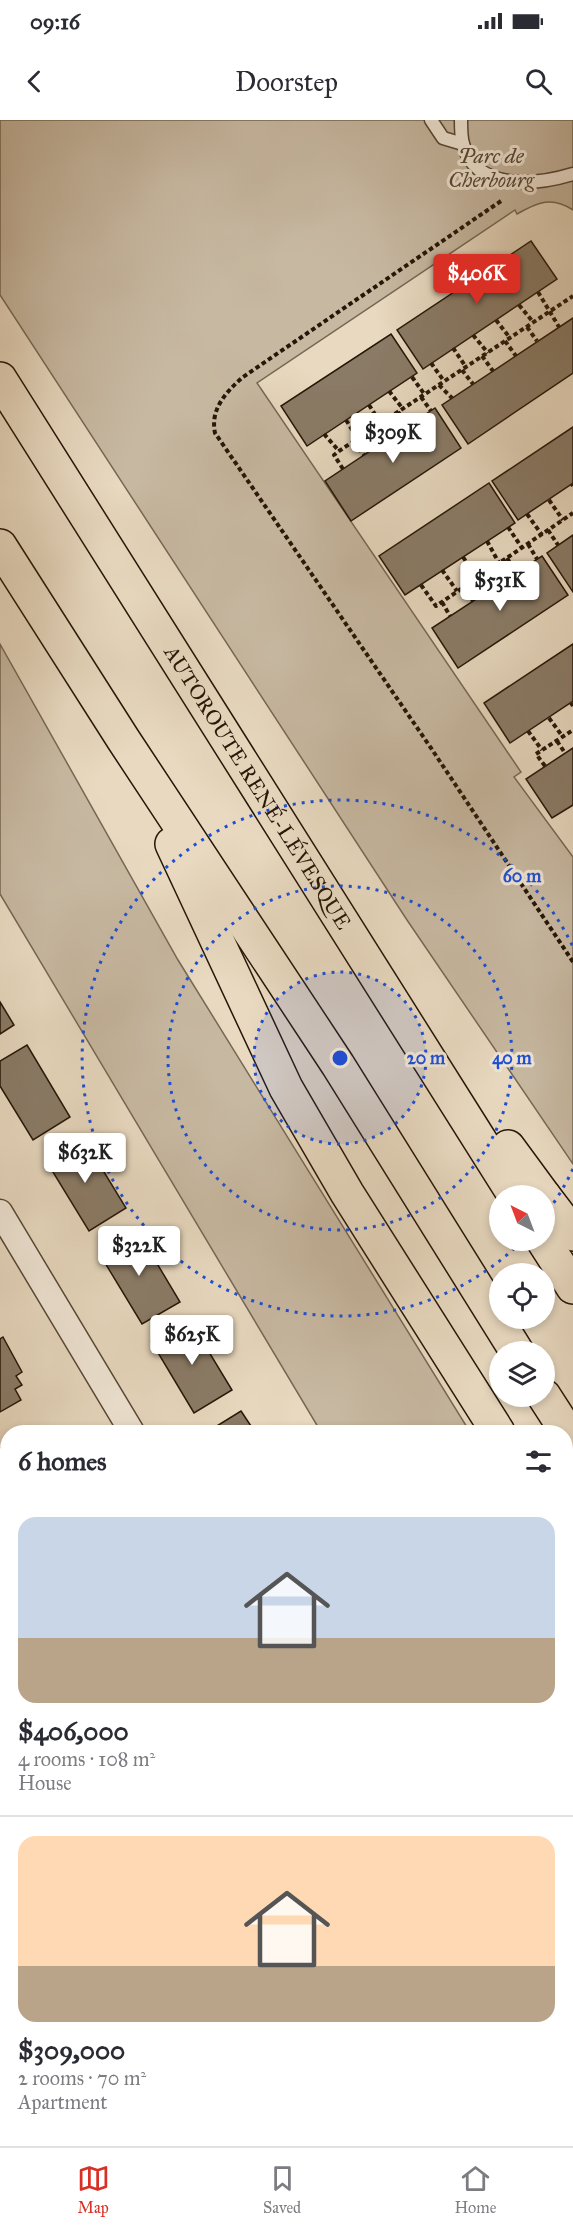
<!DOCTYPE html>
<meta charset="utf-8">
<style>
:root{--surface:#fff;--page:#f7f7f7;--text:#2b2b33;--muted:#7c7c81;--line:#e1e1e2;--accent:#d93025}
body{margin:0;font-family:"IM FELL Great Primer",serif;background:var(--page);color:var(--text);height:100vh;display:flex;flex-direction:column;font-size:22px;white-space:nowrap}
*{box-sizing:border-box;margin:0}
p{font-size:20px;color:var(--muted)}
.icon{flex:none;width:33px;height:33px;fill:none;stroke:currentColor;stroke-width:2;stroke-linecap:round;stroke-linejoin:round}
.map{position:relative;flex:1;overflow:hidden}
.side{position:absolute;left:0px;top:1305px;width:573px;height:722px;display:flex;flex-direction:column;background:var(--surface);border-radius:24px 24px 0 0;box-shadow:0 3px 9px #0003}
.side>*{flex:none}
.needle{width:39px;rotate:318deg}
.fabs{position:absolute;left:489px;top:1065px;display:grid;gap:12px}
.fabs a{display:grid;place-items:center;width:66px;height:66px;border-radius:50%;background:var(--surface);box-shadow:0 3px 9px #0003;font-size:30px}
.price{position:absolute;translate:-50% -51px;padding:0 14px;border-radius:6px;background:#fff;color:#222;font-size:20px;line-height:39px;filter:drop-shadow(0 2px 3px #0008)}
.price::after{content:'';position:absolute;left:50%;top:36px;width:18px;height:14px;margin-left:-9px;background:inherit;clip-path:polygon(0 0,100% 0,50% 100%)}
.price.active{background:var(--accent);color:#fff}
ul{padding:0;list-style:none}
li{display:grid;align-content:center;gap:12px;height:318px;padding:0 18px}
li+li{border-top:2px solid var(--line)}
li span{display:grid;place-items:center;height:186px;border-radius:18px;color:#555}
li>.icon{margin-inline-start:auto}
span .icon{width:108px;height:108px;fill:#fffc;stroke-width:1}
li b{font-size:26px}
h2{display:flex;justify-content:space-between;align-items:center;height:72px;padding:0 18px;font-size:26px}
.status{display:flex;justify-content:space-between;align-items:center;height:42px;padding:0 30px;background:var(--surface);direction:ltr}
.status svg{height:16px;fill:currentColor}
header{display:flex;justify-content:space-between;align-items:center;height:78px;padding:0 18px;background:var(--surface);font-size:27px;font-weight:600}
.tab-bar{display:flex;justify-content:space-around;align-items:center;height:84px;border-top:2px solid var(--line);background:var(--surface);font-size:16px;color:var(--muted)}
.tab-bar a{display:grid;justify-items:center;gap:3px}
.tab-bar .active{color:var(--accent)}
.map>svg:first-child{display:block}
</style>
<div class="status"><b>09:16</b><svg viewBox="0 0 49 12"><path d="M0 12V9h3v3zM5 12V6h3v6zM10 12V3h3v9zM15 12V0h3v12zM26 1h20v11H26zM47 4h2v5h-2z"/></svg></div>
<header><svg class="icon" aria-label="back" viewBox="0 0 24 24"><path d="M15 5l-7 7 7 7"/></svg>Doorstep<svg class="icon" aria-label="search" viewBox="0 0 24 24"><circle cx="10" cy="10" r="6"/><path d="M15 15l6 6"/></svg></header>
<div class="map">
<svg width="573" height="2026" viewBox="0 0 573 2026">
<rect width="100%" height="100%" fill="#e8d9c0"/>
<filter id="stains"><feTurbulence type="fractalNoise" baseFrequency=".00333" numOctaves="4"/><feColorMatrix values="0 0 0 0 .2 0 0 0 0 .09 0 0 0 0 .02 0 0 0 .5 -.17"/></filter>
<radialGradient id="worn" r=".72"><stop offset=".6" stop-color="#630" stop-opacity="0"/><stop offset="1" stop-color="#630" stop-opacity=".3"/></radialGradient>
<g fill="#c7b8a1" stroke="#766754" stroke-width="1.5">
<path d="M0,0h573v90c-21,-14 -35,-8 -56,4l-2,-4 -258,173 264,389 -7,5 59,80v307l-166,-244 -407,-625z"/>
<polygon points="0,524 178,840 470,1312 321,1312 0,774"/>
<polygon points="566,1467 573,1479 573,2026 428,2026 423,2019 566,2019"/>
<polygon points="7,1970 8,2019 227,2019 213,2026 0,2026 0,1975"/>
</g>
<polygon fill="#a69781" stroke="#726350" stroke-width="1.5" points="227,2019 423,2019 428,2026 213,2026"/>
<g fill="#8a7b67" stroke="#251607" stroke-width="1.5">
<polygon points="531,121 557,159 423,249 397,210"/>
<polygon points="573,198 573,253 468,324 442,285"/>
<polygon points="391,214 417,253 307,326 281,286"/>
<polygon points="435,288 461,328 351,401 325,361"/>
<polygon points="573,307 573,363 518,400 492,361"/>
<polygon points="489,363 515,403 405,475 379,436"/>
<polygon points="573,415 573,472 547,433"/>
<polygon points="542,436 568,475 458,548 432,508"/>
<polygon points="573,524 573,581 510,623 484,583"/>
<polygon points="573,628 573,685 552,698 526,659"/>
<polygon points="0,882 14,905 0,914"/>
<polygon points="27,925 70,997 33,1020 0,966 0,941"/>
<polygon points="82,1016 126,1088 89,1111 45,1039"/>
<polygon points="137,1110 180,1182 142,1204 99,1133"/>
<polygon points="189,1199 232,1270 194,1293 151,1221"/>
<polygon points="3,1217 22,1252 16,1256 22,1265 15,1269 21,1280 0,1292 0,1219"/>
<polygon points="241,1291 255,1312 207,1312"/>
<polygon points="38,1306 42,1312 27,1312"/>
<polygon points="8,1324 8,1359 0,1346 0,1328"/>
<polygon points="0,1472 8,1485 8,1561 0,1566"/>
<polygon points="0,1620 8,1622 8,1674 0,1672"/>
<polygon points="8,1773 8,1838 3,1841 0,1836 0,1778"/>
</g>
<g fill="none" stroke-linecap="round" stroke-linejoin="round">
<defs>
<g id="lane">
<polyline points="431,0 443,18 463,24"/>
<path d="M461,0c0,7 0,17 2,24 13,48 74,41 110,30"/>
</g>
<g id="street">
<polyline points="0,1092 132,1312"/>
<polyline points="0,1952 8,1947"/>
</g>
<g id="highway">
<path id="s1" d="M0,259l515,817"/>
<polyline points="0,426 123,619 338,945 517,1232"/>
<polyline points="172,724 286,968 347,1073 498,1312"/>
<polyline points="508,1027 544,1076"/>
<polyline points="544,1076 573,1114"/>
<polyline points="543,1120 573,1167"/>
<polyline points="544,1276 573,1321"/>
<polyline points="566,1420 573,1432"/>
</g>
</defs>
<use href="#lane" stroke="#564735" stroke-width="15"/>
<use href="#street" stroke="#564735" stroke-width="27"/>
<use href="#highway" stroke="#251607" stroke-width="36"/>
<g stroke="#251607" stroke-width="4" stroke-dasharray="4.5 3" stroke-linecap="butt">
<path d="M501,81l-258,176c-17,15 -33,32 -28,56l216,315 142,214"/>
<polyline points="538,172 559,207"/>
<polyline points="519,185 533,202"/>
<polyline points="496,200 510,218"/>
<polyline points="527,207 537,221"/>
<polyline points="473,215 488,233"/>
<polyline points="505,221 516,236"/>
<polyline points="453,228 466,247"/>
<polyline points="482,236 493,251"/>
<polyline points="431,243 444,261"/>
<polyline points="462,250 473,264"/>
<polyline points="412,257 425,275"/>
<polyline points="439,265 452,278"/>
<polyline points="389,271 403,289"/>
<polyline points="421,277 431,291"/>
<polyline points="369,285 381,304"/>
<polyline points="398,292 409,306"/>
<polyline points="346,300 358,319"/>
<polyline points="376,307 387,321"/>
<polyline points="324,314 339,331"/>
<polyline points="354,322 364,335"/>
<polyline points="343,349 334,335 339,331 573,176"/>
<polyline points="572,364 573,366"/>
<polyline points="549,380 563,400"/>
<polyline points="527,394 542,415"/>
<polyline points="508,407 522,428"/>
<polyline points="548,410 558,425"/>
<polyline points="487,421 499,443"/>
<polyline points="528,424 537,439"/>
<polyline points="463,437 477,458"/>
<polyline points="507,438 516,453"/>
<polyline points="442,450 457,471"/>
<polyline points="484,453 494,467"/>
<polyline points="421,465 436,486 573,393"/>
<polyline points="462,468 473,481"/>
<polyline points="442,482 450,496"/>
<polyline points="571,583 573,586"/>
<polyline points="549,598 563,617"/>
<polyline points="528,611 542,630"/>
<polyline points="557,621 565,633"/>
<polyline points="545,646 536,634 573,610"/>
</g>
<use href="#lane" stroke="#f0e6d6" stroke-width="12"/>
<use href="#street" stroke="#f0e6d6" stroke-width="24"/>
<use href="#highway" stroke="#e8d9c0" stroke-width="33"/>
</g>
<circle cx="340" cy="938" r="86" fill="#1d4ed8" fill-opacity=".12"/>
<g fill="none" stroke="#1d4ed8" stroke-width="3" stroke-dasharray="3 6">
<circle cx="340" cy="938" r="86"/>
<circle cx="340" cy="938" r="172"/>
<path d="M573 1049A258 258 0 0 1 545 1095M521 1122A258 258 0 1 1 573 827"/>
</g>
<g text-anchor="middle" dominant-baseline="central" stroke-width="6" stroke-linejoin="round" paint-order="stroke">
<g font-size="21" font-style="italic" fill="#564735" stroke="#f0e6d6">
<text x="491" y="36">Parc de<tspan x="491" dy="24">Cherbourg</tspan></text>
</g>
<g font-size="21" fill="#251607" stroke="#f0e6d6">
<text stroke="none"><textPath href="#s1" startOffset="483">AUTOROUTE RENÉ-LÉVESQUE</textPath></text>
</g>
</g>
<circle cx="340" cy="938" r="9" fill="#1d4ed8" stroke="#f0e6d6" stroke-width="3"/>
<g font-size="18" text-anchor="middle" font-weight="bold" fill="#1d4ed8" stroke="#f0e6d6" stroke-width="6" stroke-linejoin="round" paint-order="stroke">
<text x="522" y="762">60 m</text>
<text x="426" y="944">20 m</text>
<text x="512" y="944">40 m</text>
</g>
<rect width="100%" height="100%" filter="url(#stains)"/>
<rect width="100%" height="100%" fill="url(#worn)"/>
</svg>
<div class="fabs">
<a><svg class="needle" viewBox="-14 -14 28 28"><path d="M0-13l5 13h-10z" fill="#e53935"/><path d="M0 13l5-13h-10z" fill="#7c7c81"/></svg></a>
<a><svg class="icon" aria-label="locate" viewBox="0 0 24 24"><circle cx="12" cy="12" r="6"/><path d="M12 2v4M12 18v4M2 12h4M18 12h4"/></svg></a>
<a><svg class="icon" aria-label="layers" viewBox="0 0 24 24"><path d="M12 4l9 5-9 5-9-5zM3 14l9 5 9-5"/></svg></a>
</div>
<b class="price active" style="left:477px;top:185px">$406K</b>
<b class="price" style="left:393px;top:344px">$309K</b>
<b class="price" style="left:500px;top:492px">$531K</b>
<b class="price" style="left:85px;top:1064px">$632K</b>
<b class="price" style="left:139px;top:1157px">$322K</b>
<b class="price" style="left:192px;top:1246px">$625K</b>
<section class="side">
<h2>6 homes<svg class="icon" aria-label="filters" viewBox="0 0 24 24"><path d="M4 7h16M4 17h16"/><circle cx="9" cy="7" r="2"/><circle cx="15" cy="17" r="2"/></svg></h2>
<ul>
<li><span style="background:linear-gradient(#c9d6e8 65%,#b9a48a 0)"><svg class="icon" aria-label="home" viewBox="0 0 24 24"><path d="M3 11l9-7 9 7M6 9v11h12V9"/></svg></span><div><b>$406,000</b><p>4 rooms · 108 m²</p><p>House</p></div></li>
<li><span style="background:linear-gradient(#ffd9b3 70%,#b9a48a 0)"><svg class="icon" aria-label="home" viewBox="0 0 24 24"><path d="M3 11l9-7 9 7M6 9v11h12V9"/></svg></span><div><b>$309,000</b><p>2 rooms · 70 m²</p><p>Apartment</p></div></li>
</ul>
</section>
</div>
<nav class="tab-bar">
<a class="active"><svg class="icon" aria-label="map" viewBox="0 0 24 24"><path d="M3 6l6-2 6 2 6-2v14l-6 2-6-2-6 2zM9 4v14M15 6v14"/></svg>Map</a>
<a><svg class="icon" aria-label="saved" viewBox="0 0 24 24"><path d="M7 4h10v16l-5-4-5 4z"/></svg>Saved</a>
<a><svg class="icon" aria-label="home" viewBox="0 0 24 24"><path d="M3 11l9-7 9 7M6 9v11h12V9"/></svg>Home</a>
</nav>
